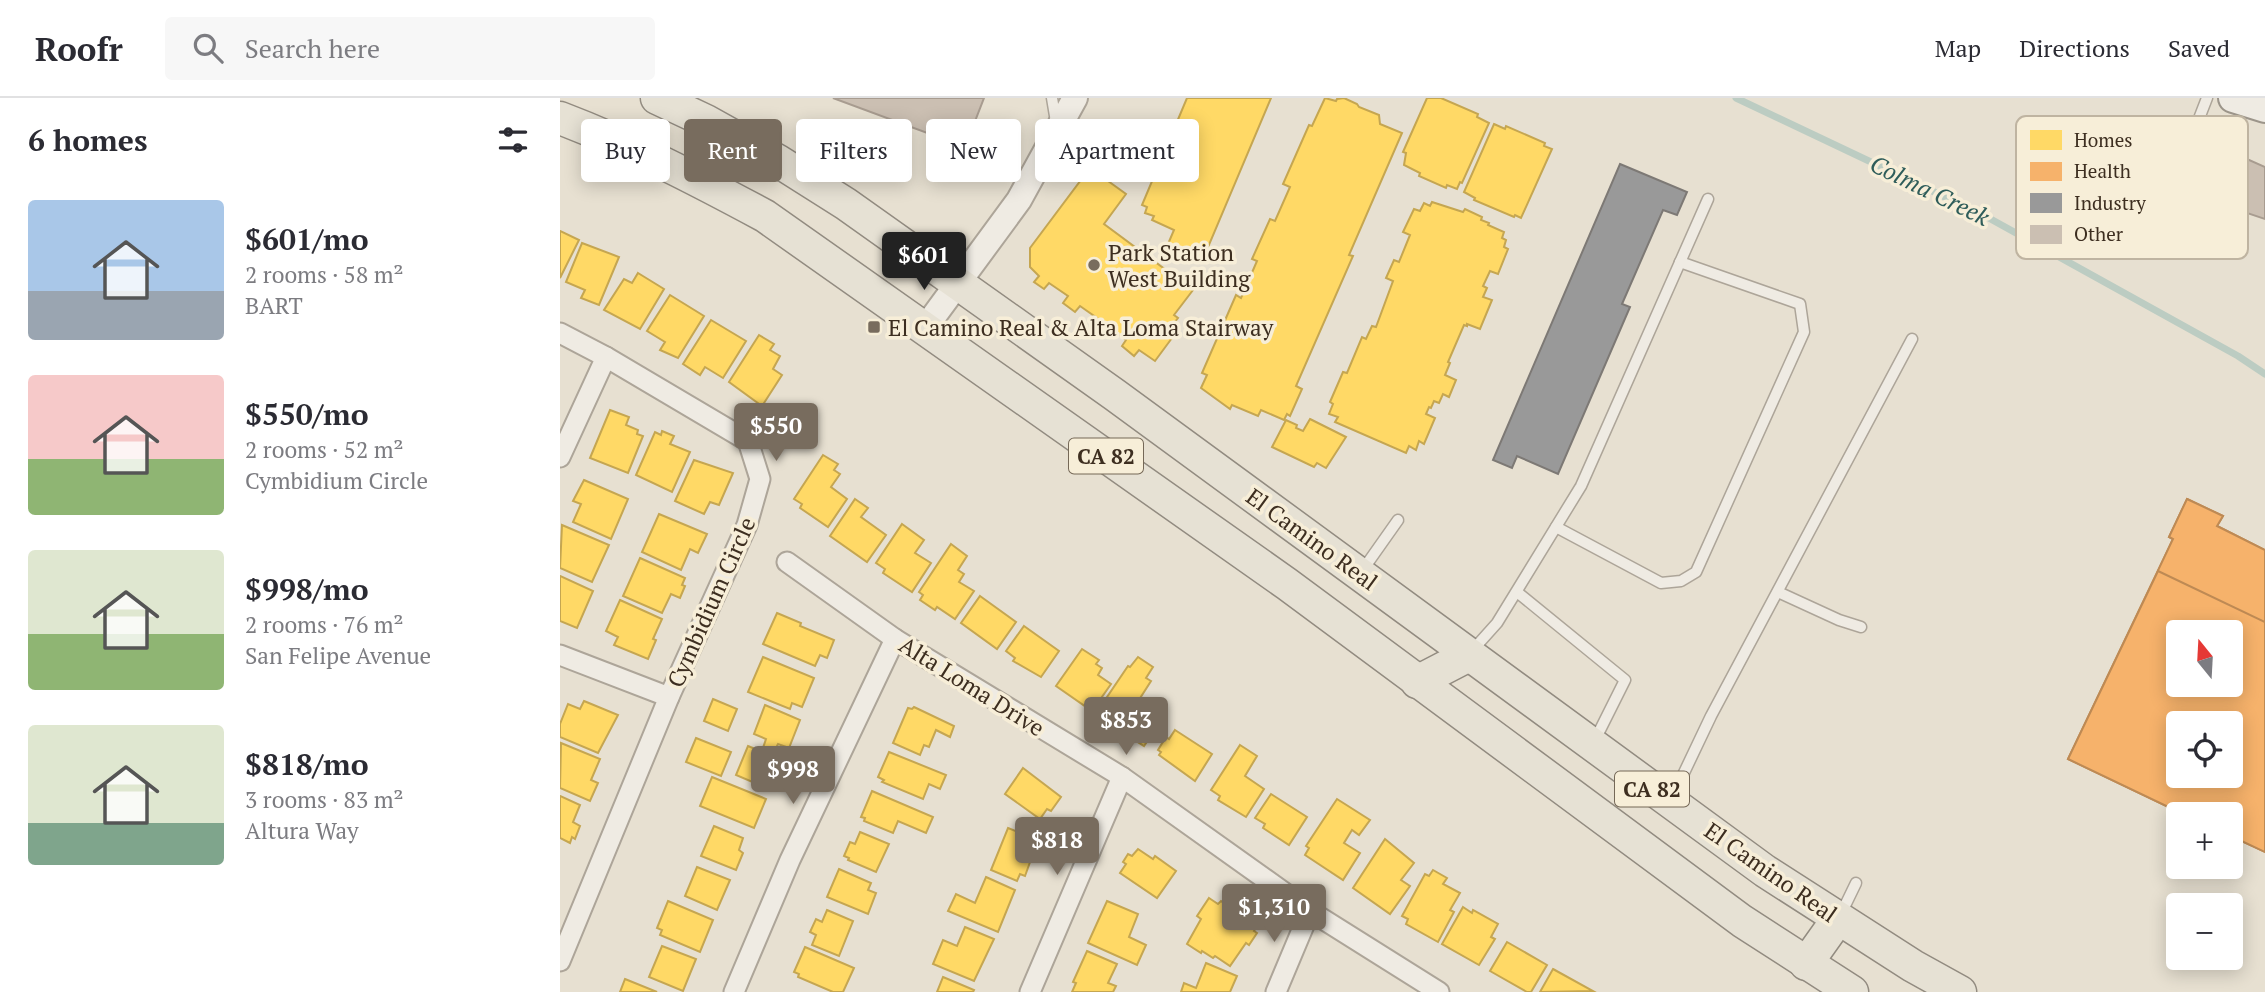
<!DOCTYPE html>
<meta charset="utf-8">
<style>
:root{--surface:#fff;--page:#f7f7f7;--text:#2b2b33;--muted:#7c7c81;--line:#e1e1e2;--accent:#786c5e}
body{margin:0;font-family:"PT Serif",serif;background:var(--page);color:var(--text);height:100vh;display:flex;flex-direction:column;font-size:26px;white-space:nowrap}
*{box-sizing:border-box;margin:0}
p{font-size:23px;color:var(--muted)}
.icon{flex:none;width:38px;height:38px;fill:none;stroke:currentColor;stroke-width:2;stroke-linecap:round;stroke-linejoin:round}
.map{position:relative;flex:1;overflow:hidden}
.drawer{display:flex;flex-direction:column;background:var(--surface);width:560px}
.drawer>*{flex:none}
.hud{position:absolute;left:21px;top:21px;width:665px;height:63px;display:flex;gap:14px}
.needle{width:46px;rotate:342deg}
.tools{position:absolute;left:1606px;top:522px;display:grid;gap:14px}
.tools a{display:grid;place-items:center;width:77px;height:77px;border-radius:7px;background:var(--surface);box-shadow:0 4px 18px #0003;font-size:35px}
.price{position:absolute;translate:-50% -60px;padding:0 16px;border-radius:7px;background:var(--accent);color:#fff;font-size:23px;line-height:46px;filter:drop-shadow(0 2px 4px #0008)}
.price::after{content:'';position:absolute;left:50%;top:42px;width:21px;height:16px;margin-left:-10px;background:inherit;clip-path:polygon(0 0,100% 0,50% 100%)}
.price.selected{background:#222;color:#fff}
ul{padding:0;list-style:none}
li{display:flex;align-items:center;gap:21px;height:175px;padding:0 28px}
li span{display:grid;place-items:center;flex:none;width:196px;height:140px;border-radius:7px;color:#555}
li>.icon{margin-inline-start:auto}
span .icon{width:84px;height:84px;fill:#fffc;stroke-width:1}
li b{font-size:30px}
h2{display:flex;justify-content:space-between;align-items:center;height:84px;padding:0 28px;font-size:30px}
.tag{padding:0 24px;border-radius:7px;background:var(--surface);box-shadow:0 4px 18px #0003;font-size:24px;line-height:63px}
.tag.selected{background:var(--accent);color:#fff}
header{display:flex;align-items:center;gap:42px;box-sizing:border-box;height:98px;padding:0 35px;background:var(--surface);border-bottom:2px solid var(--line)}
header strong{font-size:33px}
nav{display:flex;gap:38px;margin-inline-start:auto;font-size:24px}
.search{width:490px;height:63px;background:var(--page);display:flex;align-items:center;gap:18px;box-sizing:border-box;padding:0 24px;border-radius:7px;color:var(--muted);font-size:26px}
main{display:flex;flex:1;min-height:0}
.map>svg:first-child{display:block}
</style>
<header>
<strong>Roofr</strong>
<div class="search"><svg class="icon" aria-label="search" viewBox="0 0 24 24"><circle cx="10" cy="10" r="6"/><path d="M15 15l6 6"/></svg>Search here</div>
<nav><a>Map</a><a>Directions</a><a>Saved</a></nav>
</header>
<main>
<section class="drawer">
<h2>6 homes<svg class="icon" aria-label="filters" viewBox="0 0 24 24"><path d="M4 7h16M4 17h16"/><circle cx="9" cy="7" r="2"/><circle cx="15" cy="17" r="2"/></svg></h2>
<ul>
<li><span style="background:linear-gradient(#a9c7e8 65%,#9aa5b1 0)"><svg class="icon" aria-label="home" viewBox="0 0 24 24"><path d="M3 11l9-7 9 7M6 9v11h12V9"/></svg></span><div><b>$601/mo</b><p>2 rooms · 58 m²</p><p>BART</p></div></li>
<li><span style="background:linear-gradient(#f6c9c9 60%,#8fb573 0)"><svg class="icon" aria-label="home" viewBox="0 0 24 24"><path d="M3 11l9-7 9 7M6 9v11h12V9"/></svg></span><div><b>$550/mo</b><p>2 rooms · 52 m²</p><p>Cymbidium Circle</p></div></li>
<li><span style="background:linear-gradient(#dfe7d0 60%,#8fb573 0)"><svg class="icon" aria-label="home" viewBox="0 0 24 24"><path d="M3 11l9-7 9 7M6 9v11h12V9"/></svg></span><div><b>$998/mo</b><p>2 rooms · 76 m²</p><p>San Felipe Avenue</p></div></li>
<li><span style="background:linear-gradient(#dfe7d0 70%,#7fa58c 0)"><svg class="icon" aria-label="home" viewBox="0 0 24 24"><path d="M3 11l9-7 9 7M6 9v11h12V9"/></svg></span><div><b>$818/mo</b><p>3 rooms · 83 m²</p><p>Altura Way</p></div></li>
</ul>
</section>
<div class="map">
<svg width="1705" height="894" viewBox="0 0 1705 894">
<rect width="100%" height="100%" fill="#e7e0d1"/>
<g fill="#ffd966" stroke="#c5a651" stroke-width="2">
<polygon points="627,0 711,0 643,161 608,146 614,132 592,122 594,118 585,115 587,109 582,107"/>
<polygon points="765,0 776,3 777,1 784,0 797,6 799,9 819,17 820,26 842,35 789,157 793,158 736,288 742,291 730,318 727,316 724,322 701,312 698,318 672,307 670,311 641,290 647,277 642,275 676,197 681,200 697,163 692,161 710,121 715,123 730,89 723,86 749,27 752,28"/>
<polygon points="867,0 881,0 918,16 917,19 929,25 902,85 900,84 897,91 887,87 886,90 859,78 860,75 844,67 846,55 843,54"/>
<polygon points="934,26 945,31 946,28 985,45 984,48 992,51 961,120 955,117 954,119 914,102 915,100 904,94"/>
<polygon points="530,70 566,96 544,126 633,192 614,217 618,220 606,235 612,240 595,263 579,252 574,258 562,248 566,242 549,229 544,236 532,226 537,220 520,208 515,214 503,205 508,198 489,185 484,191 474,184 479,178 470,169 470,150"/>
<polygon points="872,104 903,114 905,111 922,119 921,122 929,125 928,127 944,134 942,140 946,142 944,149 948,151 938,176 930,173 923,188 927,190 923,199 932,202 920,231 907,226 907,228 904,227 888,264 890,265 885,277 896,282 889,299 883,296 879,305 874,303 871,310 869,309 866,316 875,320 864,346 859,343 856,352 849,348 846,355 775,324 778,319 769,316 773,306 770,304 783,274 787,275 802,239 806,241 812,228 816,229 833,183 826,180 834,162 839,164 850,137 843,134 854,111 860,113 864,105 870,108"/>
<polygon points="0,133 19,142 0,180"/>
<polygon points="22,145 59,159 39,207 21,200 25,192 6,184"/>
<polygon points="78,175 104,191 80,231 44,212 64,181 72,185"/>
<polygon points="110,197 144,218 118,260 100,252 105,244 87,233"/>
<polygon points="151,222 186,243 163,280 145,269 140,277 123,266"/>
<polygon points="199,237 214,246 210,252 220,258 213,271 222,277 202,308 169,284"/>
<polygon points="50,312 69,319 66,327 78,332 77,336 83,338 68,375 30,360"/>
<polygon points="750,321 786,339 766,370 757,365 754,369 712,349 726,322 737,327 736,330 743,333"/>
<polygon points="102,333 114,338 110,346 130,354 112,394 76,377 95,334 101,337"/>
<polygon points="263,357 278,366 274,372 280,376 271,389 287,401 268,429 240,410 242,406 234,401"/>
<polygon points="134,362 173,375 159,407 150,404 144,416 115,403"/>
<polygon points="24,382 68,401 51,441 13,424 21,406 13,403"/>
<polygon points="295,401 308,410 301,419 326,437 307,464 270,438"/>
<polygon points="99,416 147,436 138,455 130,451 121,472 82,454"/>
<polygon points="342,426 364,442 355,455 371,465 352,494 323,475 325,471 316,465"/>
<polygon points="2,427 49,447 32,484 0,470"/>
<polygon points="391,446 407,458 398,472 404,476 399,484 414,493 395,521 377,509 375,512 360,502 363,497 359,494"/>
<polygon points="80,460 125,480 122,487 125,488 120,500 111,496 102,515 63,498"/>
<polygon points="0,478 33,493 17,530 0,523"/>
<polygon points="420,498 456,524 437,551 401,525"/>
<polygon points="60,502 102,521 93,541 96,542 88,561 54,547 58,539 46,533"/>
<polygon points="217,515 241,525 240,528 274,542 267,560 260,557 255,568 203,546"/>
<polygon points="464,528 499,553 481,579 453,563 455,560 446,553"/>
<polygon points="522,551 539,562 536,566 542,570 538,577 551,586 532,613 496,588"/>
<polygon points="203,559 254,580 242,609 232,605 230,611 188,594"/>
<polygon points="578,559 593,569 586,580 591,583 577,605 602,621 584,648 547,624 554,612 543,605 568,568 570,569"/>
<polygon points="153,601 177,611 168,633 144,623"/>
<polygon points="24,603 58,617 38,655 0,639 0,626 8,606 20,611"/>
<polygon points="205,607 240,622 229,650 218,646 214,654 203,650 206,641 194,636"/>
<polygon points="354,609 394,628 390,639 376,632 369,649 364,647 360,657 333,645 348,610 352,611"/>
<polygon points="615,632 652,656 635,683 599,657 601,654 598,652 606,639 609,641"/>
<polygon points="136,640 171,654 161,678 126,664"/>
<polygon points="1,645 40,661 31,682 38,685 30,703 0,690"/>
<polygon points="680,647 697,658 685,678 704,691 686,719 658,702 660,698 651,692"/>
<polygon points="188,648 217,660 215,666 218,667 209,691 176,677"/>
<polygon points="329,654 386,677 380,691 369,686 363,701 322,684 324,682 318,679"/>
<polygon points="463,670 501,699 491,713 487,711 480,721 445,696"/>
<polygon points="152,679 206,701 194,730 140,708"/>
<polygon points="312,693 373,719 366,735 338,723 333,735 304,723 305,720 301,719"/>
<polygon points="711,696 747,719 729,747 703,730 705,726 695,720"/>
<polygon points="0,698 20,707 13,724 20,728 15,741 12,739 10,745 0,740"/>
<polygon points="777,701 810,722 799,737 792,732 784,745 800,755 783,782 745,757 749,750 746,748"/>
<polygon points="154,728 183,740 179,752 183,755 176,772 141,758"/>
<polygon points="448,730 478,742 465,778 460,776 457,783 431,772"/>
<polygon points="300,734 329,746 316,774 288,762 289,760 284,758 290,744 295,746"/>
<polygon points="825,741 854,765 841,782 850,788 830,816 793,790"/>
<polygon points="578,751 593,761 595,758 616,773 597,800 560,775 566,766 563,764 568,756 572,758"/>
<polygon points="137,769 170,782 157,812 125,798"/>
<polygon points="279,771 311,785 308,792 316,795 308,816 267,799"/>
<polygon points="873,772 887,780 883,786 900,795 890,812 894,814 878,844 846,826 848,821 842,818 865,776 869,778"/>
<polygon points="426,779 455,792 438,834 388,813 396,796 415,805"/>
<polygon points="649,800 658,806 661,803 696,830 694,833 697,835 689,847 686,845 670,868 655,858 653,860 642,853 641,855 627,846 641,821 637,818"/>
<polygon points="108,803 153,822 140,854 100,837 102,832 97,830"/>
<polygon points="547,803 578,816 569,839 586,847 577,867 528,845"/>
<polygon points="903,809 912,815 913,812 938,826 931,839 935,841 919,867 882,846"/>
<polygon points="267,812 293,823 279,858 252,847 256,837 250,834 256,821 262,824"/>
<polygon points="405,829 434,841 414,883 373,866 383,842 397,848"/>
<polygon points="947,844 987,867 971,894 967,894 930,873"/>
<polygon points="102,848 136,861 123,893 89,879"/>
<polygon points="245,849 294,870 283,894 273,894 238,879 239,876 234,874"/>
<polygon points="527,853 557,866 548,885 556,888 553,894 512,894 516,885 513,884"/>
<polygon points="646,865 677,878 670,894 621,894 624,885 636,890"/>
<polygon points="993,871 1033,893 980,894"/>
<polygon points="383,879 414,892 413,894 377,894"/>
<polygon points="65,881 97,894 60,894"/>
</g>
<g fill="#f6b26b" stroke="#be8a54" stroke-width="2" fill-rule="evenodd">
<polygon points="1627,401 1663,418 1657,428 1705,452 1705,524 1598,473 1613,441 1609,439"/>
<path d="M1627,401l36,17 -6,10 48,24v302l-34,-16v-22h-48l-115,-55 105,-220 -4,-2zM1619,534h52v52h-52zM1619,625h52v52h-52z"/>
<path d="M1598,473l107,51v230l-34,-16v-22h-48l-115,-55zM1619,534h52v52h-52zM1619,625h52v52h-52z"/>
</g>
<polygon fill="#999" stroke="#7d7975" stroke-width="2" points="1060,66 1127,94 1117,117 1103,112 1062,206 1070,209 998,376 957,358 952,370 933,362"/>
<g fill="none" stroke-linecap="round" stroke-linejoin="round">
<polyline stroke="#bcccc2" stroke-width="7" points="1176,0 1427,119 1678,258 1705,276"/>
</g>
<g fill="#cbbfb2" stroke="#a89c90" stroke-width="2">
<polygon points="273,0 424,0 405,49"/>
<polygon points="1669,53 1705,69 1705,121 1678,112 1681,104 1650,93 1653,84 1643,81 1650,60 1665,65"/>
</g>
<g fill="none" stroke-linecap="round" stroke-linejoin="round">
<defs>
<g id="service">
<polyline points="492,0 496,24"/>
<polyline points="1635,31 1647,0"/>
<polyline points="996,429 1101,485 1121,483 1136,474 1244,234 1240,206 1120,164"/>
<polyline points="802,473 838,422"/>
<polyline points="957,494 1065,582 1034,644"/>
<polyline points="1218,494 1279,522 1301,529"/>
<polyline points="911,554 937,525 1021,388 1148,101"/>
<polyline points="1112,700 1151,618 1352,241"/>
<polyline points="1281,816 1296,785"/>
</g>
<g id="minor">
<polyline points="0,235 46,259 188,343 200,381 187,427 109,599 0,863"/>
<polyline points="0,359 46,259"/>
<polyline points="227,464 335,541 562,679 750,813 879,894"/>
<polyline points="0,557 109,599"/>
<polyline points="174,894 230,762 335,541"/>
<polyline points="470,894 562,679"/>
<polyline points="716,894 750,813"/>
</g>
<polyline id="tertiary" points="365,230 459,102 515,0"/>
<polyline id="secondary" points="1673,0 1705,10"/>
<g id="primary">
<polyline points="97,0 146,23 218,63 286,106 555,297 1205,773 1353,868 1400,894"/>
<path d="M0,20c71,27 138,62 205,98l522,368 455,337 110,71"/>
<polyline points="857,584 909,557"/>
<polyline points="1246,866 1278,821"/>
</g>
</defs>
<use href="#service" stroke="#ada599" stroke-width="13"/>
<use href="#minor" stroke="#ada599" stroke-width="23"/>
<use href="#tertiary" stroke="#ada599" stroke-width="28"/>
<use href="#secondary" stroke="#9c958a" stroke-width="32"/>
<use href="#primary" stroke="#928b80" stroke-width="35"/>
<use href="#service" stroke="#efebe3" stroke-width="10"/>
<use href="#minor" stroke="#efebe3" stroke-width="19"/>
<use href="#tertiary" stroke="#efebe3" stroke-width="24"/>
<use href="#secondary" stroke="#efebe3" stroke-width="28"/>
<use href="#primary" stroke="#e6e1d4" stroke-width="32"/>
</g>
<g fill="#786c5e" stroke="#f7eed8" stroke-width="2.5">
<circle cx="534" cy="167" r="7"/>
<rect x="307" y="222" width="14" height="14" rx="3.5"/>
</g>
<g text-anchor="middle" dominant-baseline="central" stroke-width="7" stroke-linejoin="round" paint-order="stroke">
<g fill="#f7eed8" stroke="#756857" stroke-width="2">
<rect x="509" y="340.5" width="74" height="35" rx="5"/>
<rect x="1055" y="673.5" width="74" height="35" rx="5"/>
</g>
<g font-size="21" font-weight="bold" fill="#3d2e20">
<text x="546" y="358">CA 82</text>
<text x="1092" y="691">CA 82</text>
</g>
<g font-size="23" fill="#3d2e20" stroke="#f7eed8" text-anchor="start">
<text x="548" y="154">Park Station<tspan x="548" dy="26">West Building</tspan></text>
<text x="328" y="229">El Camino Real &amp; Alta Loma Stairway</text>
</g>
<g font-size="23" fill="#3d2e20" stroke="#f7eed8">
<text transform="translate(752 441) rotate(36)">El Camino Real</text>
<text transform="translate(151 504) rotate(-66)">Cymbidium Circle</text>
<text transform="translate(412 588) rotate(32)">Alta Loma Drive</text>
<text transform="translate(1211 774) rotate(35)">El Camino Real</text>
</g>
<g font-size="24" font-style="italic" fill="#2f5d5a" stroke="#f7eed8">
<text transform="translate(1370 92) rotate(26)">Colma Creek</text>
</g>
</g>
<rect x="1456" y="18" width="232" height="143" rx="10" fill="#f7eed8" stroke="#bfb4a1" stroke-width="2"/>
<rect x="1470" y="32" width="32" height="20" fill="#ffd966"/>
<rect x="1470" y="64" width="32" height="19" fill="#f6b26b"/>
<rect x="1470" y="95" width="32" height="20" fill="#999"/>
<rect x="1470" y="127" width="32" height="19" fill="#cbbfb2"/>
<g font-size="19" fill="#3d2e20">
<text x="1514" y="49">Homes</text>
<text x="1514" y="80">Health</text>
<text x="1514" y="112">Industry</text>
<text x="1514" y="143">Other</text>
</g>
</svg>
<div class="tools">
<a><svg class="needle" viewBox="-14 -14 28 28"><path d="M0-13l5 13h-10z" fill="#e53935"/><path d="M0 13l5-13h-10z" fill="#7c7c81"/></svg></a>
<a><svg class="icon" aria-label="locate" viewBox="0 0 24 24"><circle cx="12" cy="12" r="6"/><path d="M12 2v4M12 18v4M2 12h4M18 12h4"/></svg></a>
<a>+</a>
<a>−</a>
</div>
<b class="price selected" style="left:364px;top:194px">$601</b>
<b class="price" style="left:216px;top:365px">$550</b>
<b class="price" style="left:566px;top:659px">$853</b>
<b class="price" style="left:233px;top:708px">$998</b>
<b class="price" style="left:497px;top:779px">$818</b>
<b class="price" style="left:714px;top:846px">$1,310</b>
<div class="hud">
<a class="tag">Buy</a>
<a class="tag selected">Rent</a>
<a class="tag">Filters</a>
<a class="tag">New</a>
<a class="tag">Apartment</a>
</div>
</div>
</main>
